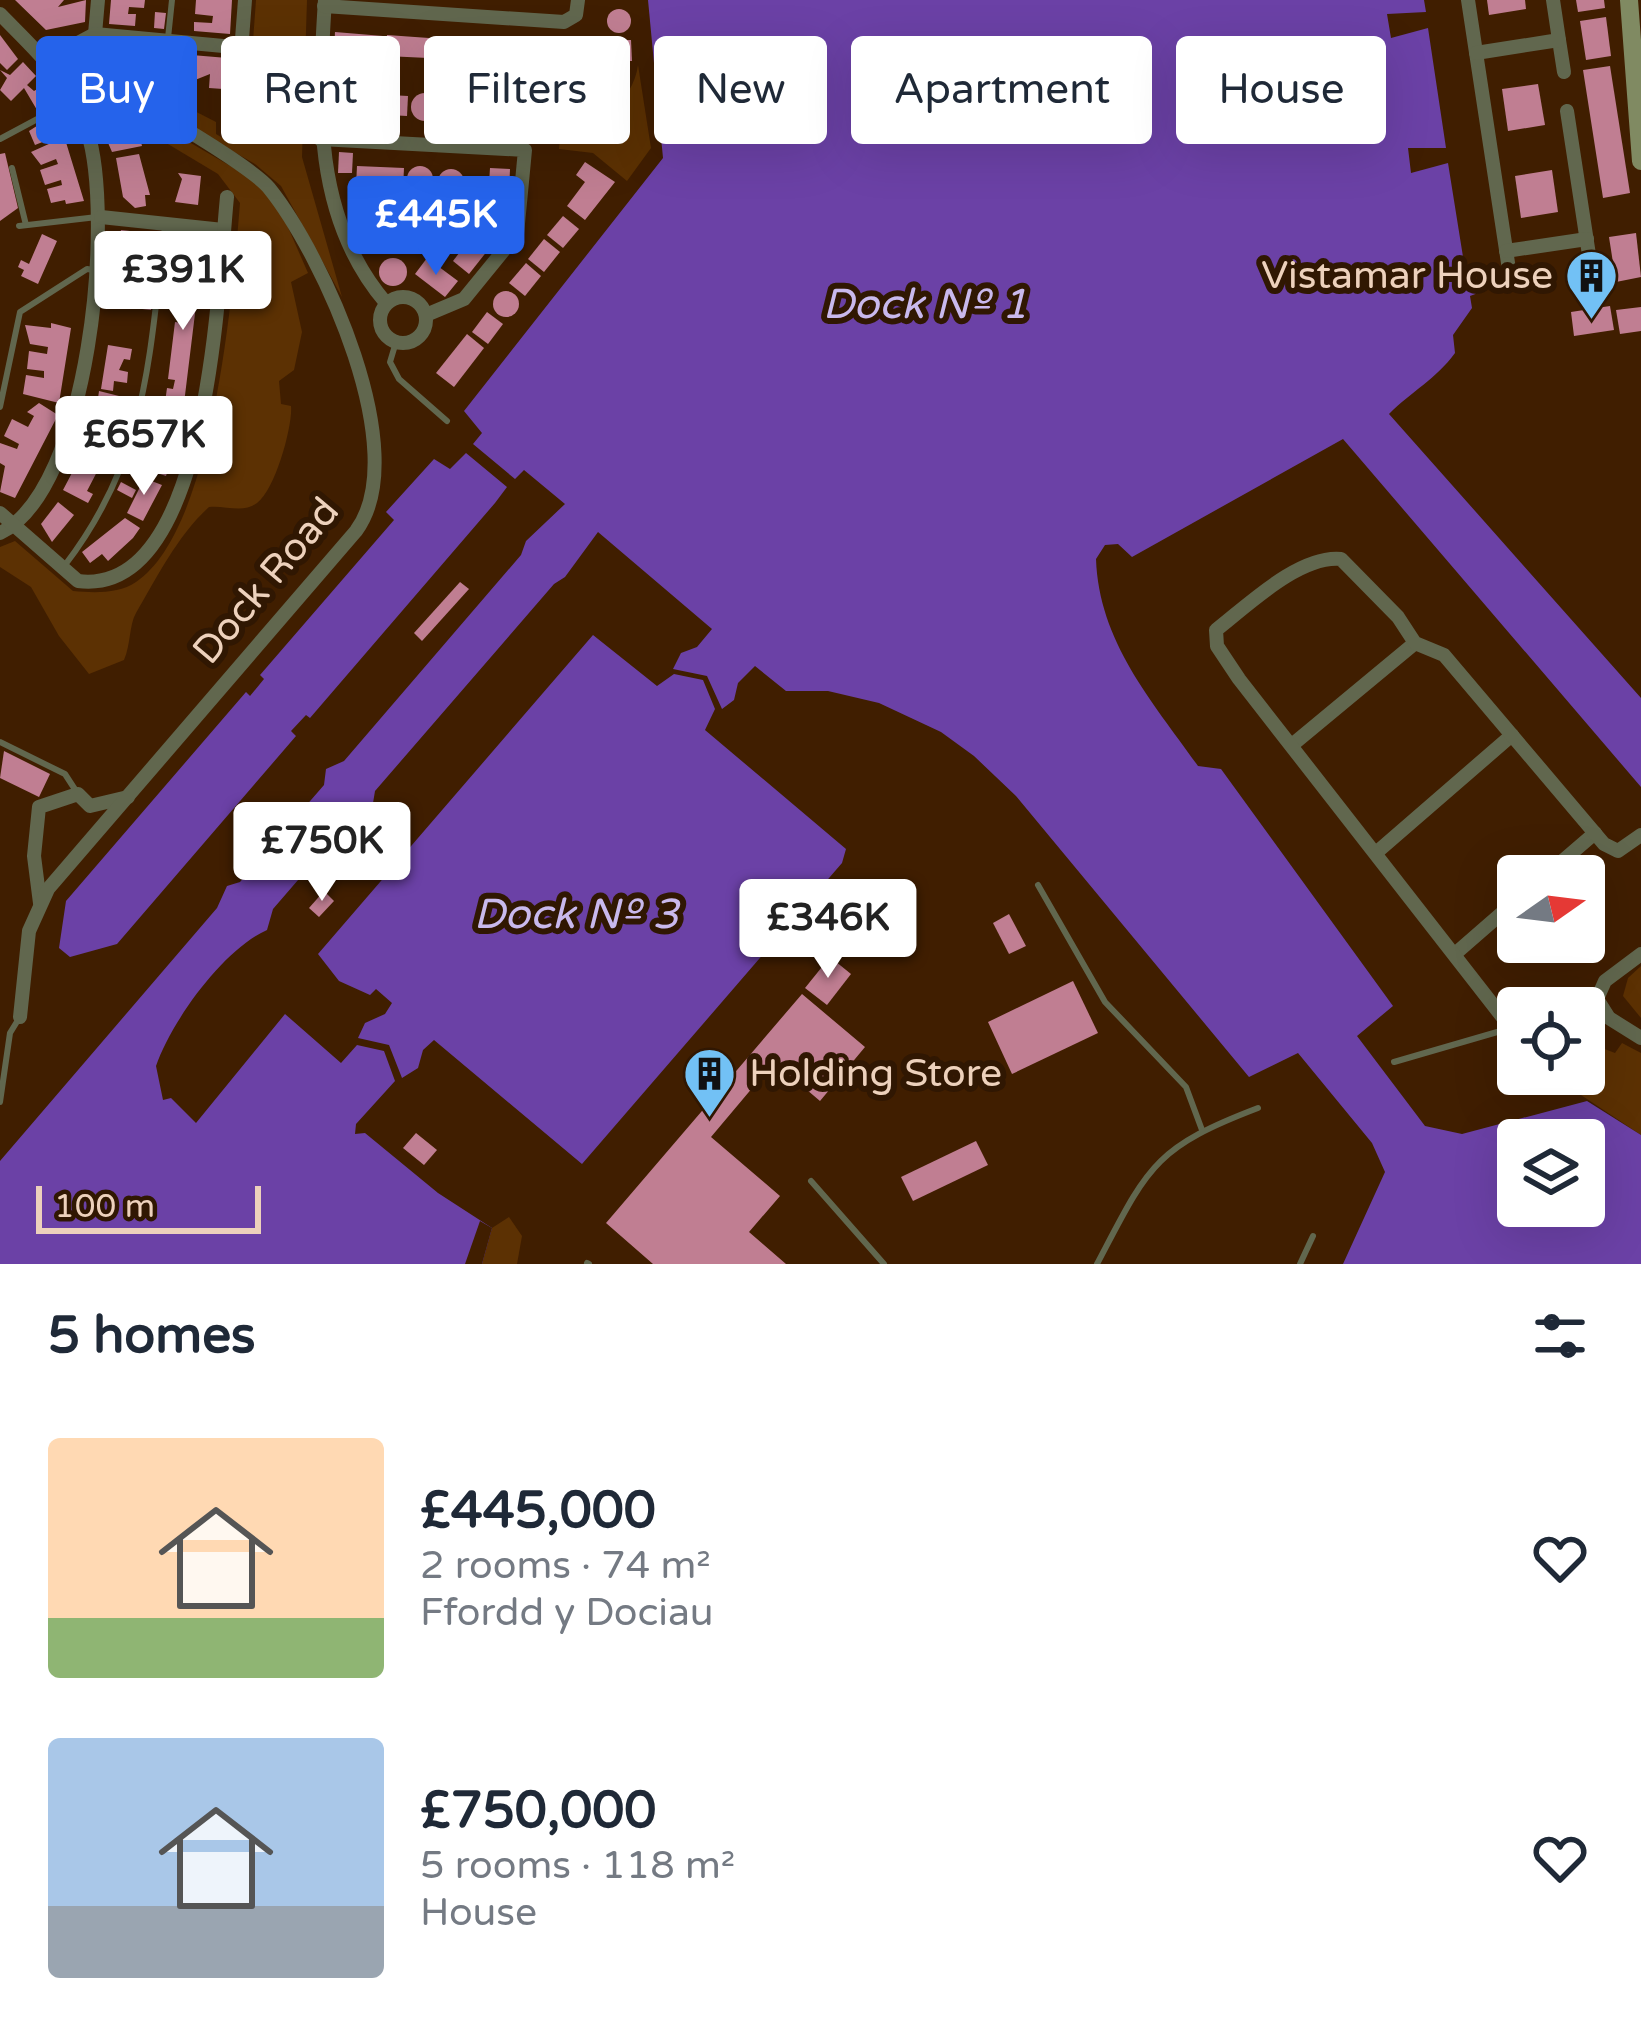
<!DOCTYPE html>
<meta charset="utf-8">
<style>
:root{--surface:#fff;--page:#f6f6f7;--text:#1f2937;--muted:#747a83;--accent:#2563eb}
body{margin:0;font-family:"Varela Round",sans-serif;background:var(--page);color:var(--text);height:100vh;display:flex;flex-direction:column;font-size:45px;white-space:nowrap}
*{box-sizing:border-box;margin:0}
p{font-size:39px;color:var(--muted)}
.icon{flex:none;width:66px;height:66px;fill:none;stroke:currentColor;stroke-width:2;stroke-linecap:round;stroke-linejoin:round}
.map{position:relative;height:1264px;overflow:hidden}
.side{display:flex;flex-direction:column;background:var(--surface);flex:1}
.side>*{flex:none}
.top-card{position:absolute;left:36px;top:36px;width:1569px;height:108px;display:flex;gap:24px}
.needle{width:78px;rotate:76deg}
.controls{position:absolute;left:1497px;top:855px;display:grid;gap:24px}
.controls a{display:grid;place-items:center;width:108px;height:108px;border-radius:12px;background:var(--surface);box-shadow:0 12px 48px #0002;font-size:60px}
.scale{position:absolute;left:36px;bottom:30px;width:225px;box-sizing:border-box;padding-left:12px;border:6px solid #edd1bc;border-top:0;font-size:33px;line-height:42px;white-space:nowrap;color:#edd1bc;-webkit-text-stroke:9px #301702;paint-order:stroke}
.price{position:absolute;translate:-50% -102px;padding:0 27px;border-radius:12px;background:#fff;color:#222;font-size:39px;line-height:78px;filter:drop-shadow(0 3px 6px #0008)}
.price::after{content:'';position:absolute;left:50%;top:72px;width:36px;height:27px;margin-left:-18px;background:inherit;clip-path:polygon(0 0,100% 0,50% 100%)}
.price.selected{background:var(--accent);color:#fff}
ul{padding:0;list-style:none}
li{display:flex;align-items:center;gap:36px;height:300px;padding:0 48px}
li span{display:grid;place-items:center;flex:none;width:336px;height:240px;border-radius:12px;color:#555}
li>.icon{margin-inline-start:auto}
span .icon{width:144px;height:144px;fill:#fffc;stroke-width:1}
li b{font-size:51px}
h2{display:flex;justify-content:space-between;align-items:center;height:144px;padding:0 48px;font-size:51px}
.pill{padding:0 42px;border-radius:12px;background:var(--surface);box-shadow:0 12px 48px #0002;font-size:42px;line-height:108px}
.pill.selected{background:var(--accent);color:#fff}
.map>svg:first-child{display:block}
</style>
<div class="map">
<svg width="1641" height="1264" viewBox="0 0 1641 1264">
<rect width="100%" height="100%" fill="#401e00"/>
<g fill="#5c3103">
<polygon points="256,0 307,0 302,157 342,297 281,186 255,164 138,97 142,90 181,97 181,104 216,122 216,134 231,143 234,123 247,123"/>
<path d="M638,65l13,83 -24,33 -34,-28 -34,-4 2,-21c36,-1 72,-25 77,-63z"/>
<path d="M79,78l172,100 29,31 28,64 -17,9 11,50 -8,38 -15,11 2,23 10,2c2,18 -15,83 -34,97 -14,11 -32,2 -48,4 -31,28 -52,70 -73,106 -7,12 -5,31 -12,47l-35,14 -30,-38 -28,-49 -31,-20v-20l15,-6 58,50c20,2 46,3 63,-9 78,-52 97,-291 104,-379l-22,-29 -132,-79z"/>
<polygon points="1641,966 1641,1018 1623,996 1628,978"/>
<polygon points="1584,1041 1615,1053 1622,1043 1641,1053 1641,1135 1563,1083 1565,1074 1584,1074"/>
<polygon points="509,1217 522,1236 517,1264 482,1264 492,1228"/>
</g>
<g fill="#6b41a6" fill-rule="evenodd">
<path d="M648,0h776l2,12 -39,2 4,24 37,-10 18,120h-38l3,25 37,-10 20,125 10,5 -8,3 2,12 -19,27 2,18c-19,26 -43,38 -66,61l252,284v89l-298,-348 -211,118 -14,-13 -13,1 -9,14c3,83 56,142 102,207l23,3 172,237 -36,30 68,90 37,8 125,-33 54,34v129h-298l42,-92 -13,-29 -74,-90 -49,24 -233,-281 -42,-40 -33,-24 -62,-29 -51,-12h-42l-31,-25 -17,17 -4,17 -12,9 -15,-33 -34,-7 8,-16 16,-6 15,-18 -114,-97 -33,45 -11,7 -179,207 -2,12 -18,11 -82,95 -6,21c-43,19 -95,90 -111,136l7,34 8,-2 25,25 89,-109 56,49 16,-18 27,6 11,30 -39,43 -1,10 10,-1 73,60 54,35 -10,36h-482v-103l217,-253 10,-22 13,-4 84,-97 2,-16 18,-8 177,-206 5,-14 39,-37 -41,-34 -9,9 -42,-35 9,-11 -18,-22 199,-253zM1518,1140h66v66h-66z"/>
<polygon points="466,453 507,487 495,503 310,718 306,715 291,731 296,736 117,944 70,957 59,948 66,901 246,692 250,696 264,679 260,675 394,520 386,512 434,459 450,469"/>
<polygon points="593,635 657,686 674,674 703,680 715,709 705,730 846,849 842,863 582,1164 434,1040 423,1050 418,1068 402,1078 389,1045 358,1038 365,1023 385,1014 392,1003 376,989 370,995 339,981 318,954"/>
</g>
<polygon fill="#401e00" points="480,1221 492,1228 482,1264 465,1264"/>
<g fill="#c07e92">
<polygon points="15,0 64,0 58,7 86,0 85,22 46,30"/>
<polygon points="111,0 145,0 144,8 129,7 128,14 136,14 135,26 109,24"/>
<polygon points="196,0 232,0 230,34 194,31 194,22 212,23 213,16 195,14"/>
<polygon points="1487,0 1525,0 1526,9 1489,15"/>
<polygon points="1576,0 1604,0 1605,8 1578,12"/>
<circle cx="619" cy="21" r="12"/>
<polygon points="155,12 166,13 164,29 154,28"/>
<polygon points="1606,17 1611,56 1586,60 1580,21"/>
<polygon points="335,32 383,36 382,56 334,53"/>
<polygon points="0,35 18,59 7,70 0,63"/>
<polygon points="387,35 429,38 428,58 386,56"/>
<polygon points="433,38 475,41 473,61 431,59"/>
<polygon points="611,40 631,40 632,61 611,61"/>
<polygon points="479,42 521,44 520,65 477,62"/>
<polygon points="524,44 556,46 554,67 523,65"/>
<polygon points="88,45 113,47 119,67 110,66 104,76 83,64"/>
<polygon points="156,52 251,60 250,77 238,90 231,89 232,76 224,75 223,89 209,88 210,74 195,80 188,79 188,73 177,79 178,72 162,71 163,65 155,64"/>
<polygon points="23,62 36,76 27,85 34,91 44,85 53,101 37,110 24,88 11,101 0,90 7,78 0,70 10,75"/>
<polygon points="1610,66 1630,193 1603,198 1583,70"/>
<polygon points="610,67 626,80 604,105 589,91"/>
<polygon points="1538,84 1545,125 1508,131 1502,89"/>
<polygon points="353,93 408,96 407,116 352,113"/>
<circle cx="425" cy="107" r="14"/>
<circle cx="577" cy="106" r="12"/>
<circle cx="456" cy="109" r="13"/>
<polygon points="94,99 118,114 126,140 140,138 142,146 112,152 90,101"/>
<polygon points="475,100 496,101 495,121 474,120"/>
<polygon points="335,101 348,101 347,122 334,121"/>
<polygon points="499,101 547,103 546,124 498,122"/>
<polygon points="57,113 84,201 66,204 65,200 51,203 47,189 62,185 61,180 45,185 40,170 58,164 56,159 41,165 31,152 51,143 50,139 35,145 29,131"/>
<polygon points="339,152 353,153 352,173 338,173"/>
<polygon points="5,153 18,208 0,221 0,154"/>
<polygon points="139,154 150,195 145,195 146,206 135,208 123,197 116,158"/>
<polygon points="585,162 615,182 585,220 567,206 585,182 576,175"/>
<circle cx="420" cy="179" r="13"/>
<polygon points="357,166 404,168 403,189 356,186"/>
<polygon points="490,168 510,169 508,220 487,219"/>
<circle cx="451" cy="182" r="13"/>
<polygon points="1552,170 1558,212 1521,218 1515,176"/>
<polygon points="178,173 201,176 198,205 175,202 182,179"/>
<circle cx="366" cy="226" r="14"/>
<polygon points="563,216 579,229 563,248 547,235"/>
<polygon points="482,223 499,236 469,274 453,261"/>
<polygon points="121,230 148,233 146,246 159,247 151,310 107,305"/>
<polygon points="1636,233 1641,277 1616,282 1609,237"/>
<polygon points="42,234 57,241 38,284 21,276 24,270 18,267 21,260 29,264"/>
<polygon points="190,239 204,240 181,428 162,424 167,388 173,389 175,380 168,379 175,322 182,323 183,314 176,313 182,276 178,267"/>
<polygon points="544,239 560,252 544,272 528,259"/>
<polygon points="427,258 458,281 445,297 415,274"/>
<circle cx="393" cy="272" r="14"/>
<polygon points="526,263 541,276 525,296 509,283"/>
<circle cx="506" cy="304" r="13"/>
<polygon points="1610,306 1614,330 1574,336 1571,312"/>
<polygon points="1641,307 1641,331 1620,334 1616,310"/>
<polygon points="487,312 503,324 488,344 472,332"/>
<polygon points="51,323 71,328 59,403 23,394 26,375 44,378 44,371 27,369 29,351 47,354 48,347 30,344 25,325 51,328"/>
<polygon points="467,334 484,348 454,387 436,373"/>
<polygon points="108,345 132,349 130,360 124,359 119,370 128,372 127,383 114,381 113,391 101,389"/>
<polygon points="99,391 123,397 118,418 96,413"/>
<polygon points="39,403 58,415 15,498 0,492 5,466 0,463 0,443 17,449 19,444 4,436 12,419 28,427 34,416 27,412"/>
<polygon points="96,417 113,423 106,447 88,442"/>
<polygon points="161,431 179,438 166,476 148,470"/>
<circle cx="144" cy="446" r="8"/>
<polygon points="84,450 110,463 106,472 99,468 87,491 93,494 88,503 63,490"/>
<polygon points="136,475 162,485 143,521 127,513 141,485"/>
<polygon points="121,482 136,490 132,498 117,490"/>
<polygon points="58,502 74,515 52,542 41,524"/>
<polygon points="125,518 140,528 133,538 108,561 102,554 90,563 82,552"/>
<polygon points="460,582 469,589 422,641 414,633"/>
<polygon points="4,751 50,774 39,797 0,778"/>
<polygon points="267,812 272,817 242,852 236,847"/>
<polygon points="324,891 334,901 319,917 309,908"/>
<polygon points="1009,914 1026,946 1009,954 993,923"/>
<polygon points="830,957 851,974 827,1005 805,988"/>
<polygon points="1073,981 1098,1033 1012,1074 988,1022"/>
<polygon points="802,994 865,1047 820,1101 774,1062 711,1137 780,1196 749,1232 786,1264 653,1264 606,1223"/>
<polygon points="416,1133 437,1150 424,1165 403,1148"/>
<polygon points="976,1141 988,1165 913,1201 901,1177"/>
</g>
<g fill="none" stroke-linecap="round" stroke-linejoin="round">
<g stroke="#61674e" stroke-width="6">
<polyline points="168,38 172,0"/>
<polyline points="0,139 71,101"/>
<polyline points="12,168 26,225"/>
<polyline points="19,226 97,217"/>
<polyline points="355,251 413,232 433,233"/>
<polyline points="396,342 390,362 399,379 447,421"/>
<polyline points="0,407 20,312 87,269 94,270"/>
<path d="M65,565c83,-108 84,-208 100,-338"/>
<polyline points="0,742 65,774 76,791"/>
<polyline points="1038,885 1105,1002 1186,1087 1202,1130"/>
<polyline points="1394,1062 1511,1028"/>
<polyline points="0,1102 10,1033 18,1020"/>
<polyline points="811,1181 884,1264"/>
<polyline points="587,1263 589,1264"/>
<path d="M1097,1264c51,-97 56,-116 161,-156"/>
<polyline points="1300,1264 1313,1236"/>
</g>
<g stroke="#61674e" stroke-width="14">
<path d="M325,0c-7,106 -12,218 61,303"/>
<polyline points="1468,0 1510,276"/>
<polyline points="324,6 564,22 576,15 578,0"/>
<path d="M0,14c35,36 71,67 87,116 28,85 3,360 -87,403"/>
<polyline points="95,34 98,0"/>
<polyline points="1559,40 1564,72"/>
<polyline points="1476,53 1559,40 1553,0"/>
<polyline points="46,60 95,34 234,47 242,39 245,0"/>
<polyline points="1567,111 1595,294"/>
<polyline points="320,139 525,150 517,234 464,299 426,315"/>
<polyline points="101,217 223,230"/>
<polyline points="1506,251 1587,239"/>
<circle cx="403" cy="320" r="23"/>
<path d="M0,513l78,68c132,17 140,-297 149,-384"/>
<polyline points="1292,745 1415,643"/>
<polyline points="1377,852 1512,735"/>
<polyline points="1545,876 1595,833"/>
<polyline points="40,903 34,856 39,807 78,794 90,806 128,797"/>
<polyline points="1456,953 1518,899"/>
<polyline points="1597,999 1605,981 1641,954"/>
<polyline points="1597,999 1609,1018 1641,1038"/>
<polyline points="1564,1008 1597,999"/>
<path d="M20,1017l9,-86 19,-42 308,-358c58,-78 -33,-276 -87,-343 -22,-27 -189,-124 -223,-128"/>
<path d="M1518,1026l-7,2 -272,-349 -22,-33 -1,-16c31,-24 83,-75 125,-71l57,58 17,26 29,12 160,189 14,7 23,-16"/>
</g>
<polyline stroke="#808a62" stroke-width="18" points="1629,0 1641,161"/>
</g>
<defs>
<symbol id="building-pin" viewBox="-11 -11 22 30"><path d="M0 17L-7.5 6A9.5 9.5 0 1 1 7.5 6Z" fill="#72c1f5" stroke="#301702"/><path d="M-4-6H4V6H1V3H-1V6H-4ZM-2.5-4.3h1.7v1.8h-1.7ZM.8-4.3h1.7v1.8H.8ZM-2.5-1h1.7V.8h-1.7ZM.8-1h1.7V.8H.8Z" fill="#111"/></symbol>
</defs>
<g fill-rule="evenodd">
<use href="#building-pin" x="1562" y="246" width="59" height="81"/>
<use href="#building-pin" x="680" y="1044" width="59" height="81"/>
</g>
<g text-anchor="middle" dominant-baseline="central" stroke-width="12" stroke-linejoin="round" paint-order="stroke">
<g font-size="39" fill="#edd1bc" stroke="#301702" text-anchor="end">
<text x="1553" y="275">Vistamar House</text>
<text x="749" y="1073" text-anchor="start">Holding Store</text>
</g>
<g font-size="39" fill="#edd1bc" stroke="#301702">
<text transform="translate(266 581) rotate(-50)">Dock Road</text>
</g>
<g font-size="42" font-style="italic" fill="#c9b9ed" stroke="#301702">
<text x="925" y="304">Dock Nº 1</text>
<text x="576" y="914">Dock Nº 3</text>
</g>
</g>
</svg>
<div class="controls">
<a><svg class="needle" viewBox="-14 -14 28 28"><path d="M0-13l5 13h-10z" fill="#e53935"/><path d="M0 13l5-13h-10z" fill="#747a83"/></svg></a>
<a><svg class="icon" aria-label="locate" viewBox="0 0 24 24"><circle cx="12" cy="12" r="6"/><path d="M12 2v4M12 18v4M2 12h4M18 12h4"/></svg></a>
<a><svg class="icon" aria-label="layers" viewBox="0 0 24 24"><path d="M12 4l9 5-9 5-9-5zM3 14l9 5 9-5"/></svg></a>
</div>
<div class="scale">100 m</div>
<b class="price selected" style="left:436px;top:278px">£445K</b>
<b class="price" style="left:183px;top:333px">£391K</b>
<b class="price" style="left:144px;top:498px">£657K</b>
<b class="price" style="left:322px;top:904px">£750K</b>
<b class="price" style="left:828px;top:981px">£346K</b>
<div class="top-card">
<a class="pill selected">Buy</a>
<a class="pill">Rent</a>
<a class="pill">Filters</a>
<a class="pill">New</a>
<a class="pill">Apartment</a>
<a class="pill">House</a>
</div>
</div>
<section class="side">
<h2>5 homes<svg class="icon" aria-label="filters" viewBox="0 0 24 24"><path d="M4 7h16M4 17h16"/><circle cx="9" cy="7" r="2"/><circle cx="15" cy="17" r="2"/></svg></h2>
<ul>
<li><span style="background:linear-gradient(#ffd9b3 75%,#8fb573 0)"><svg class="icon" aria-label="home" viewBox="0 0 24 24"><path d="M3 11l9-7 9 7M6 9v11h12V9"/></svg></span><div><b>£445,000</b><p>2 rooms · 74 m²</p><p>Ffordd y Dociau</p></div><svg class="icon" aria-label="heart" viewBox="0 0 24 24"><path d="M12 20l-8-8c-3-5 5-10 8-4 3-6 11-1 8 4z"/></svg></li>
<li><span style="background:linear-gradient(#a9c7e8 70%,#9aa5b1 0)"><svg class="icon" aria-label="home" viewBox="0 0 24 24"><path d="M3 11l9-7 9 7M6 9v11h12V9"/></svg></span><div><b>£750,000</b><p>5 rooms · 118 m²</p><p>House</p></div><svg class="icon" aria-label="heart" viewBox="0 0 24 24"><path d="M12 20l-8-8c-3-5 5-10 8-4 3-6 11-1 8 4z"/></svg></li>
</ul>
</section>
